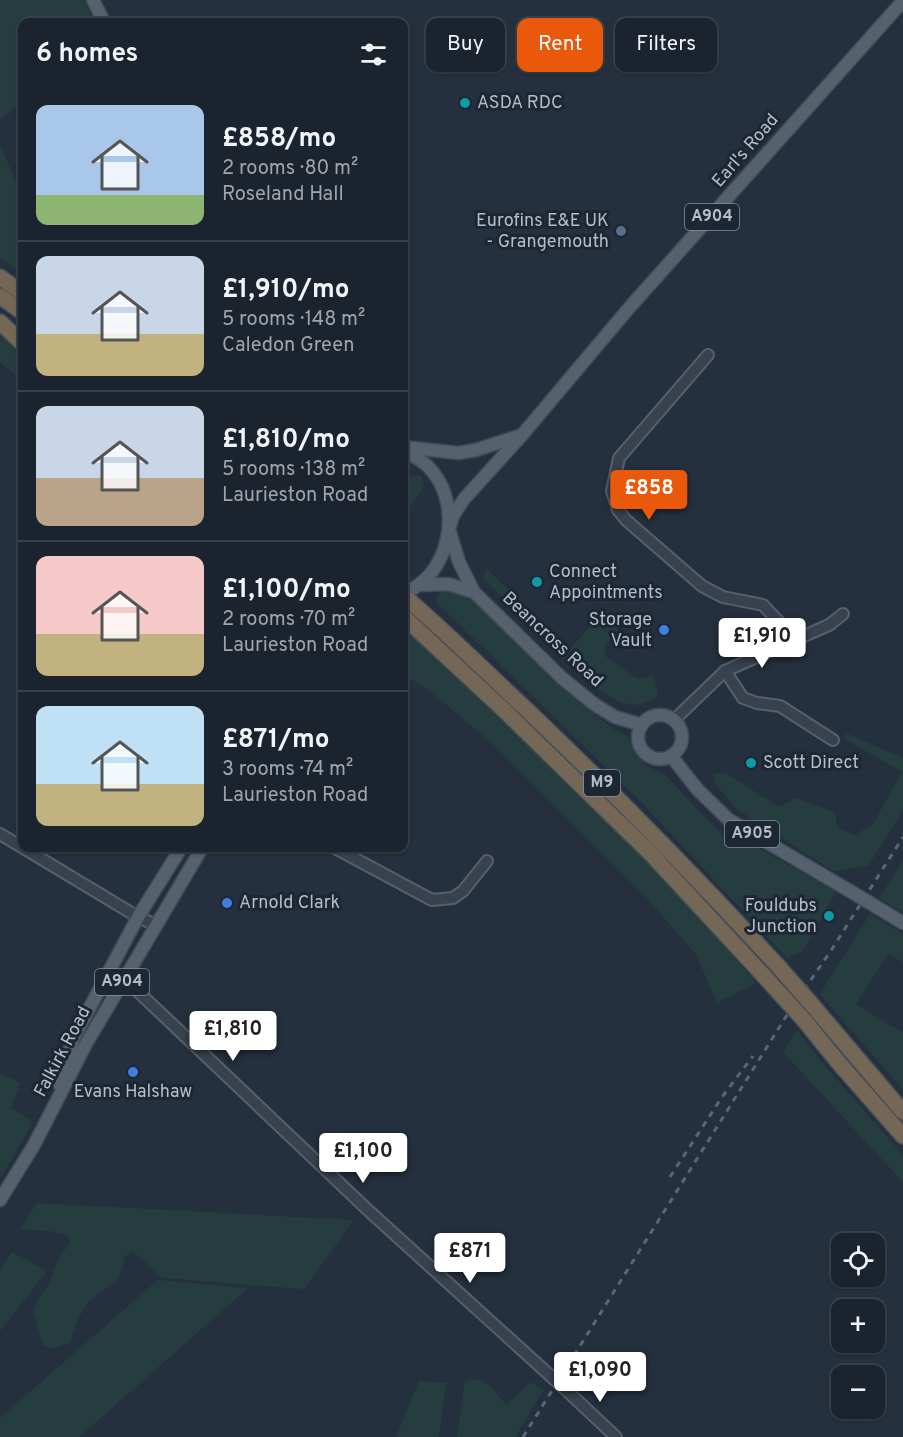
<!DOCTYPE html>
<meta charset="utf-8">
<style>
:root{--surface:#1b242e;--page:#28303a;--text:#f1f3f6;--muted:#a0a4aa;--line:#39414a;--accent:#ea580c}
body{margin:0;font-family:Overpass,sans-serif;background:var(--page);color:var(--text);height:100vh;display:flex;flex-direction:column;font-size:22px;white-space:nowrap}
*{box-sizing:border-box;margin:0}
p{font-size:20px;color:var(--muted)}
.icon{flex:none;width:33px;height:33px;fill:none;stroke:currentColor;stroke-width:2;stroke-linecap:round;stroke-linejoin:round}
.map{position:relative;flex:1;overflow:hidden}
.details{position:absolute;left:18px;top:18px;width:390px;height:834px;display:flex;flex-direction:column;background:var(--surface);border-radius:12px;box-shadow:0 2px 4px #0004,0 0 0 2px var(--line)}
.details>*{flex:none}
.top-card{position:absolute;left:426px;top:18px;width:387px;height:54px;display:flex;gap:12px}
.buttons{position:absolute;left:831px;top:1233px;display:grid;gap:12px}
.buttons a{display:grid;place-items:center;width:54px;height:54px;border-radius:12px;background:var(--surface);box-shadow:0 2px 4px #0004,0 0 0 2px var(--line);font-size:30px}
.price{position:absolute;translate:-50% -51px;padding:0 14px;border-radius:6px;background:#fff;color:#222;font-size:20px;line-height:39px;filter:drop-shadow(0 2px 3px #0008)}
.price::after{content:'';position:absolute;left:50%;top:36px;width:18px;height:14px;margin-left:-9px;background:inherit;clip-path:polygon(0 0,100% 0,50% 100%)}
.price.selected{background:var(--accent);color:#fff}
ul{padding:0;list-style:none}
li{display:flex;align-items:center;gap:18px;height:150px;padding:0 18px}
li+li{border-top:2px solid var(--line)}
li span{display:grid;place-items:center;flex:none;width:168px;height:120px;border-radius:12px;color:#555}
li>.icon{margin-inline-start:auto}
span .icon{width:72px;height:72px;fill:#fffc;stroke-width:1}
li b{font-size:26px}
h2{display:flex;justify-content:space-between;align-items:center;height:72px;padding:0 18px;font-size:26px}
.tag{padding:0 21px;border-radius:12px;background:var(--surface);box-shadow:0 2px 4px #0004,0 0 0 2px var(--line);font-size:21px;line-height:54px}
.tag.selected{background:var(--accent);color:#fff}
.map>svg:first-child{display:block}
</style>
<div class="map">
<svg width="903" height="1437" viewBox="0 0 903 1437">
<rect width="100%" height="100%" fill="#24303e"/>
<g fill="#263d3f">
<polygon points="0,0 84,0 96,22 22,22 22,103 15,107 0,120"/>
<polygon points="0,145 22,196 22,274 0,258"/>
<polygon points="0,333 22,352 22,381 0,362"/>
<polygon points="421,475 424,487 404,515 404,478"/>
<polygon points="486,568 570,649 602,613 616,623 619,634 606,643 605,656 638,679 654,676 658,696 640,705 621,703 593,686 483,578"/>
<polygon points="453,588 470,594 563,686 613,729 628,737 634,751 649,767 663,773 728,841 758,848 836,891 803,951 787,958 641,802 436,602 439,593"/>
<polygon points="404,629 415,636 619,830 701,918 756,983 717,1003 697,956 646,897 493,744 430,691 404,674"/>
<polygon points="846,733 903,758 903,810 868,866 833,871 737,809 716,785 713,774 726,773 779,807 796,798 834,812 838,828 855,835 873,824 902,772 845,739"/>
<polygon points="903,861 903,913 879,898"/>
<polygon points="870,914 903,934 903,962 888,954 856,1004 903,1033 903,1090 820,994"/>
<polygon points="797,1030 821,1061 903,1155 903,1182 783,1052"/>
<polygon points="0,1073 20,1083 11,1108 33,1122 0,1179"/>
<polygon points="37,1203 354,1220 304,1289 162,1278 133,1251 125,1256 119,1278 88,1302 78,1319 70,1342 52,1349 43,1345 33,1312 37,1302 51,1280 58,1260 71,1241 66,1235 50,1231 20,1229"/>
<polygon points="12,1252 47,1271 0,1331 0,1271"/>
<polygon points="158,1280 248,1288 79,1437 0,1437 0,1418"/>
<polygon points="480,1379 493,1389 506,1405 531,1382 544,1390 515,1437 457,1437 465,1381"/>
<polygon points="419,1381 446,1383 439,1437 396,1437"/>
</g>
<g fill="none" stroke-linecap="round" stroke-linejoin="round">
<defs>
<g id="minor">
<polyline points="708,355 619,458 612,491 618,510 626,520 702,586 723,597 763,605 781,624 790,642"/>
<polyline points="725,671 743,698 757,703 780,706 833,740"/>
<polyline points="674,720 725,671 829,625 843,614"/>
<polyline points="0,834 138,917 156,925"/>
<polyline points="335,848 432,900 453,898 463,891 487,861"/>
<polyline points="107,974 130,984 370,1212 555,1380"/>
<polyline points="565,1389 616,1437"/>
</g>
<g id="major">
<polyline points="93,0 104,22"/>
<polyline points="404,447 458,453 476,450 519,436"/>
<path d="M404,452c49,16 57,82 28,120 -7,10 -18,16 -28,23"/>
<polyline points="450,526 453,516 464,499 522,435 629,308 903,1"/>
<polyline points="449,529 459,562 474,592 562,678 594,704 615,717 642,725"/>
<polyline points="420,585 448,584 474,592"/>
<circle cx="660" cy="737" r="22"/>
<polyline points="671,756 698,790 729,820 850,891"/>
<polyline points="875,906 903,923"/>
<polyline points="59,1084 74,1037 138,917 181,848"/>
<polyline points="0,1200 34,1145 86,1044 202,848"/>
</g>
<g id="highway">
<polyline points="0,277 22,293"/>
<polyline points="0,296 22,312"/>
<polyline points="0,322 22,343"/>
<path d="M404,596c42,36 82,76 123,114 86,82 170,168 251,256"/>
<polyline points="404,617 505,711 651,854 764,976"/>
<polyline points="813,1006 903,1112"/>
<polyline points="804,1020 838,1062 903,1136"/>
</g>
</defs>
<use href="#minor" stroke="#56606c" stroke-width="14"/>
<use href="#major" stroke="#414b57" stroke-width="15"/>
<use href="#highway" stroke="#434d59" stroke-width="18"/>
<use href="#minor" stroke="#38424e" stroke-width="10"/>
<use href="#major" stroke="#56616e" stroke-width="12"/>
<use href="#highway" stroke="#746755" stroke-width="15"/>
<g stroke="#5a6675" stroke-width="3" stroke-dasharray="6 6" stroke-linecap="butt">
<polyline points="670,1177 722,1097 753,1056"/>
<polyline points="523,1437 787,1015 832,949 903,837"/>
</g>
<defs>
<polyline id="minor-bridge" points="555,1380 565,1389"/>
<polyline id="major-bridge" points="850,891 875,906"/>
<g id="highway-bridge">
<polyline points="778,966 813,1006"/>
<polyline points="764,976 804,1020"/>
</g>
</defs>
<use href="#minor-bridge" stroke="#56606c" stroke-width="14" stroke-linecap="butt"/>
<use href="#major-bridge" stroke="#414b57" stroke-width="15" stroke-linecap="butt"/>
<use href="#highway-bridge" stroke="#434d59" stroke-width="18" stroke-linecap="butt"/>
<use href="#minor-bridge" stroke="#38424e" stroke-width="10"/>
<use href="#major-bridge" stroke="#56616e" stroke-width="12"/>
<use href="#highway-bridge" stroke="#746755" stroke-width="15"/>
</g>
<g fill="#0f9aa8" stroke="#1d2733" stroke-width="2">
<circle cx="465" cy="103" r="6"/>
<circle cx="537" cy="582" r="6"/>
<circle cx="751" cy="763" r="6"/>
<circle cx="829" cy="916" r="6"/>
</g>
<circle fill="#5c6f8a" stroke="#1d2733" stroke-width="2" cx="621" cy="231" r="6"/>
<g fill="#3f7fe0" stroke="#1d2733" stroke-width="2">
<circle cx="664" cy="630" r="6"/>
<circle cx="227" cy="903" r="6"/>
<circle cx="133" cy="1072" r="6"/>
</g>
<g text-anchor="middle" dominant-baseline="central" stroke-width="6" stroke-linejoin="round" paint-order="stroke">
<g fill="#1d2733" stroke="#87909c" stroke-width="1.5">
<rect x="685" y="204" width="54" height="26" rx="4.5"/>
<rect x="584" y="770" width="36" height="26" rx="4.5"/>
<rect x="725" y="821" width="54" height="26" rx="4.5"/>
<rect x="95" y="969" width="54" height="26" rx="4.5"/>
</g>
<g font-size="16" font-weight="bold" fill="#b4bdc9">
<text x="712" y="217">A904</text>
<text x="602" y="783">M9</text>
<text x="752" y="834">A905</text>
<text x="122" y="982">A904</text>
</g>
<g font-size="18" fill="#b4bdc9" stroke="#1d2733" text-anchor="start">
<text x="477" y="103">ASDA RDC</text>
<text x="609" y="221" text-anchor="end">Eurofins E&amp;E UK<tspan x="609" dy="21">- Grangemouth</tspan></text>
<text x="549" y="572">Connect<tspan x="549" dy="21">Appointments</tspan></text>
<text x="652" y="620" text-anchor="end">Storage<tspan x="652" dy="21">Vault</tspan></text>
<text x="763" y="763">Scott Direct</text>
<text x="239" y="903">Arnold Clark</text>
<text x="817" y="906" text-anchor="end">Fouldubs<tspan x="817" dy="21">Junction</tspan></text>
<text x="133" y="1092" text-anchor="middle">Evans Halshaw</text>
</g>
<g font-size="18" fill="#b4bdc9" stroke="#1d2733">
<text transform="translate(746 151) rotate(-49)">Earl's Road</text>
<text transform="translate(552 640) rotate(43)">Beancross Road</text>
<text transform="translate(63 1052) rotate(-62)">Falkirk Road</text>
</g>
</g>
</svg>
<div class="buttons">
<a><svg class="icon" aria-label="locate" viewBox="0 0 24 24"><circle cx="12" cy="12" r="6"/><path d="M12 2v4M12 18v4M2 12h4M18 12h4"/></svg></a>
<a>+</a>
<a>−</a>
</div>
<b class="price selected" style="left:649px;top:521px">£858</b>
<b class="price" style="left:762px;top:669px">£1,910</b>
<b class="price" style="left:233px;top:1062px">£1,810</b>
<b class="price" style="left:363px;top:1184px">£1,100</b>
<b class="price" style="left:470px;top:1284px">£871</b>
<b class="price" style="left:600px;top:1403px">£1,090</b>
<div class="top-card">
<a class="tag">Buy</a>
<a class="tag selected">Rent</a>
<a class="tag">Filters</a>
</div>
<section class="details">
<h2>6 homes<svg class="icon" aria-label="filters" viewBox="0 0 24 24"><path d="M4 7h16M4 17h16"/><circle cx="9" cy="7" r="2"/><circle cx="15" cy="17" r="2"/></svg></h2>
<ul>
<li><span style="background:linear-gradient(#a9c7e8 75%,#8fb573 0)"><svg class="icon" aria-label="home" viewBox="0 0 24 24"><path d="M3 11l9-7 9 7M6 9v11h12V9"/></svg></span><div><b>£858/mo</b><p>2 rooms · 80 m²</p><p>Roseland Hall</p></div></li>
<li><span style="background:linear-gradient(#c9d6e8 65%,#c2b280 0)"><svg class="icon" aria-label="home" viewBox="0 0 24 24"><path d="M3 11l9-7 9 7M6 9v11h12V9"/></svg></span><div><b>£1,910/mo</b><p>5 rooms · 148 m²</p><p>Caledon Green</p></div></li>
<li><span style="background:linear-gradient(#c9d6e8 60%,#b9a48a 0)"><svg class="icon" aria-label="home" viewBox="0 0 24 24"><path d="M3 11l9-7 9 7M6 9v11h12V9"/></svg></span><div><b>£1,810/mo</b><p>5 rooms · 138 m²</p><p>Laurieston Road</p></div></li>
<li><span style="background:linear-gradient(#f6c9c9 65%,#c2b280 0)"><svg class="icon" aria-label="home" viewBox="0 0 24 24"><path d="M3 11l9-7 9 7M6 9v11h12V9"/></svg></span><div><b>£1,100/mo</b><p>2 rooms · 70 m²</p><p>Laurieston Road</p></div></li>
<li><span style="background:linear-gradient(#bfe0f5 65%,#c2b280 0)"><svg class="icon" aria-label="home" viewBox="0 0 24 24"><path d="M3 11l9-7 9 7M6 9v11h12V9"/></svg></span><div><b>£871/mo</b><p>3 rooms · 74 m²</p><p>Laurieston Road</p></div></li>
</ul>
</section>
</div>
